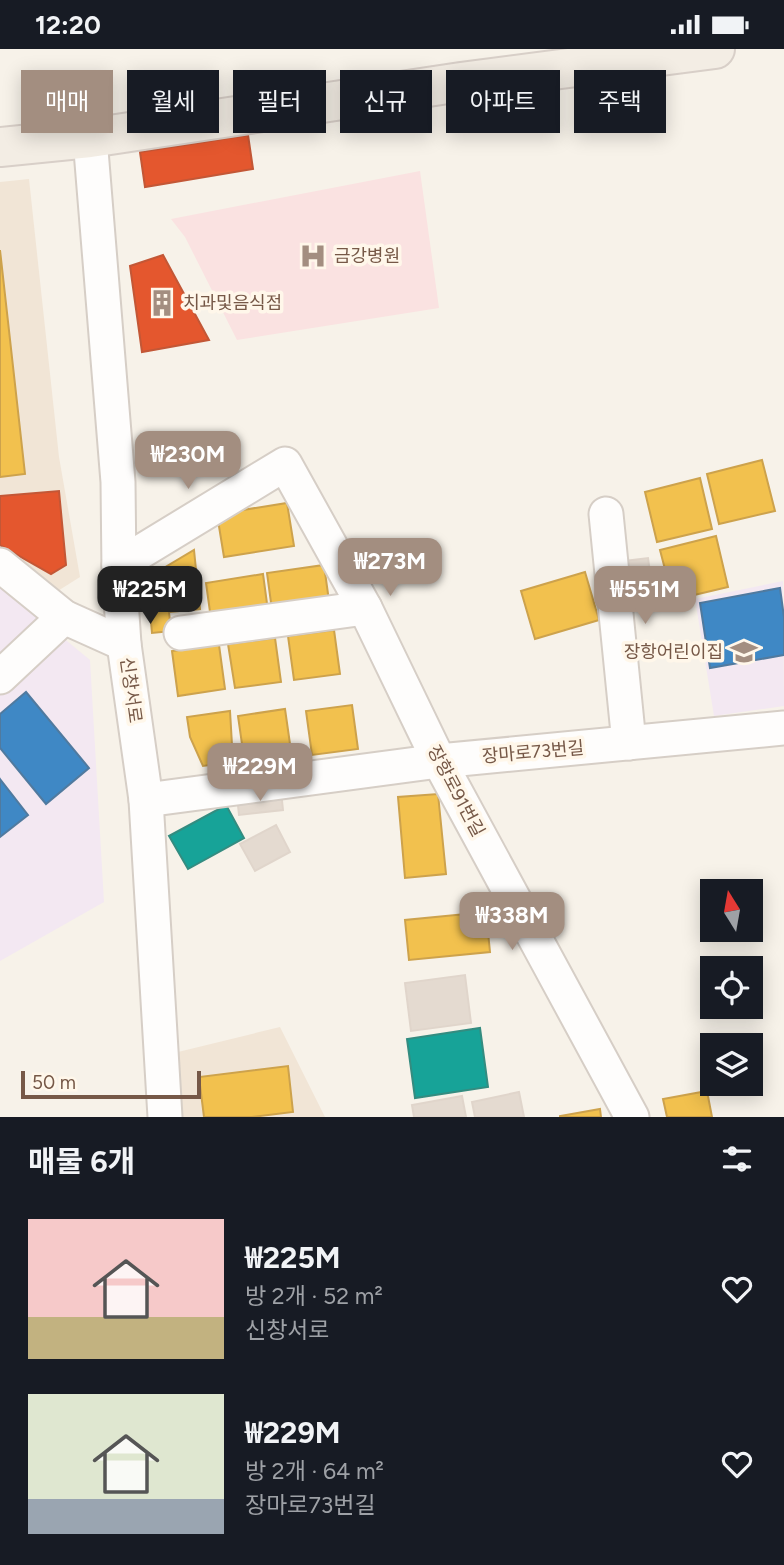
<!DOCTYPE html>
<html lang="ko">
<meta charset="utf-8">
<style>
:root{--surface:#171b24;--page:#20242c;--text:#f1f3f6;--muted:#9ea1a6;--accent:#a38e80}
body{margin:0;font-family:Figtree,"Noto Sans KR",sans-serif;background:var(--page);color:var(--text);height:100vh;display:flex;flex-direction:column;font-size:26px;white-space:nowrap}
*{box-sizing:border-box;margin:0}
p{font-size:23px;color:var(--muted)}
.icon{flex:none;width:38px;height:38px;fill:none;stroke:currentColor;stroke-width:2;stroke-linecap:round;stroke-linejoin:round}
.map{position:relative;height:1068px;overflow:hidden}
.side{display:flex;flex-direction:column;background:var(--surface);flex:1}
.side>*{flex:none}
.banner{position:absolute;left:21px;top:21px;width:742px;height:63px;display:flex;gap:14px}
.needle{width:46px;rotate:349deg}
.fabs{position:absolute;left:700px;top:830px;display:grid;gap:14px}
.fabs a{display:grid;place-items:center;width:63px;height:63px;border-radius:0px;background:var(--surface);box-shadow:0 4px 18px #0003;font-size:35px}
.scale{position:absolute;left:21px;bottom:18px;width:180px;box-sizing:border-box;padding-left:7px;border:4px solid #765847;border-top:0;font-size:19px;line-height:24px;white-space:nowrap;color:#765847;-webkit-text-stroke:5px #fff7ea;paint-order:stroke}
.price{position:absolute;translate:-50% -60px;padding:0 16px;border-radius:14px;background:var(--accent);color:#fff;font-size:23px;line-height:46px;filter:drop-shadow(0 2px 4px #0008)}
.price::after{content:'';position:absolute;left:50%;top:42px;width:21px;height:16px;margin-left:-10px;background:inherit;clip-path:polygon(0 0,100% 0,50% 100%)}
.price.current{background:#222;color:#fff}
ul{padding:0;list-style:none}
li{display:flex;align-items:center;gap:21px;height:175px;padding:0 28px}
li span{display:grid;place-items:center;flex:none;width:196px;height:140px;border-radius:0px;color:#555}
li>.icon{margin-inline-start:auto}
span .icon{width:84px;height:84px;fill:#fffc;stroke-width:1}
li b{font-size:30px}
h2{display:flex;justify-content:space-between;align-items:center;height:84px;padding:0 28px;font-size:30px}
.chip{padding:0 24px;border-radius:0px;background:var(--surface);box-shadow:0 4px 18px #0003;font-size:24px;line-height:63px}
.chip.current{background:var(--accent);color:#fff}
.status{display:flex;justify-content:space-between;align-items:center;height:49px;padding:0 35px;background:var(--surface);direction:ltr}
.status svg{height:19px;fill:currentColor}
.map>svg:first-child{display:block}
</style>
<div class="status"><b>12:20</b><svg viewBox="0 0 49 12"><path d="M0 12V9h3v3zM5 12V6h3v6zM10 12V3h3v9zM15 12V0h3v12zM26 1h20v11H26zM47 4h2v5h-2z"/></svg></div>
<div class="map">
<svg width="784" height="1068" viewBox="0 0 784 1068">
<rect width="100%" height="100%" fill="#f7f2e9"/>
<g fill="#f1e5d6">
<polygon points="29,130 59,408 80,528 53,545 0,501 0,133"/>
<polygon points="280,978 325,1068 181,1068 178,1003"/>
</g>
<g fill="#f3e8f2">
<polygon points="783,532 784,657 714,667 695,550"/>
<polygon points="0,537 90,611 104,853 0,912"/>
</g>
<polygon fill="#fae2e1" points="420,122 439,259 237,291 185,188 171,170"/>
<g fill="#f2c14e" stroke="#cda24c" stroke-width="2">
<polygon points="0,201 25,425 0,428"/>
<polygon points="762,411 775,462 719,475 707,425"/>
<polygon points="700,429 712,480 657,493 645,443"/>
<polygon points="287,454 294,497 224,508 217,465"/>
<polygon points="716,487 728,538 673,551 660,501"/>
<polygon points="194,501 200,560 169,563 171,582 152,584 147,529"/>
<polygon points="324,516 329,552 272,561 267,524"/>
<polygon points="585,523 599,571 535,590 521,542"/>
<polygon points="263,525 268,562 211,570 206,534"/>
<polygon points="334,581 340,625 294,631 288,587"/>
<polygon points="275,589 281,633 235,639 228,595"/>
<polygon points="219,596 225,640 178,647 172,602"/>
<polygon points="352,656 358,700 312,706 306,662"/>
<polygon points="285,660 292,709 245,716 238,667"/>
<polygon points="230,662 233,713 203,717 190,688 187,668"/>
<polygon points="438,745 446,825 405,829 398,748"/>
<polygon points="486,863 490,903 409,911 405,871"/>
<polygon points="288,1017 293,1063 252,1068 204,1068 199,1028"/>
<polygon points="707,1042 712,1068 667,1068 663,1050"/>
<polygon points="600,1060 601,1068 560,1068 560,1067"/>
</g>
<g fill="#e4572e" stroke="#c35736" stroke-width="2">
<polygon points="248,86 253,120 145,138 140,103"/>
<polygon points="163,206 209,291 142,303 130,217"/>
<polygon points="59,442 66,516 51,525 0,496 0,447"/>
</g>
<g fill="#3f88c5" stroke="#507a9f" stroke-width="2">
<polygon points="780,539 784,568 784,606 710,619 700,554"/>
<polygon points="26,643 89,719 46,755 0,699 0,665"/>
<polygon points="0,730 28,766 0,788"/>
</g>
<g fill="#17a398" stroke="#348c80" stroke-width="2">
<polygon points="226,756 244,789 188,820 169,787"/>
<polygon points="480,979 488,1038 415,1049 407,990"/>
</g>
<g fill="#e4dad0" stroke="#e0d5cb" stroke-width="2">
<polygon points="648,509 652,539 627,542 623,512"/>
<polygon points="281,742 283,761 239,766 237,747"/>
<polygon points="276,776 290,803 255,822 240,795"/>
<polygon points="465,926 471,974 411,982 405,934"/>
<polygon points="519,1043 524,1068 475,1068 472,1053"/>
<polygon points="462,1047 466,1068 414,1068 412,1056"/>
</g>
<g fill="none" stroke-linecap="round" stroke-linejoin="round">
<defs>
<g id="minor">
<polyline points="90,89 118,433 119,522 124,595 146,751 165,1068"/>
<polyline points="606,465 629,694"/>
<polyline points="0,516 64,568 124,595"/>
<polyline points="119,516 285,415 365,559 439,712 632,1068"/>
<polyline points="181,584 365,559"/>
<polyline points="0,628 64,568"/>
<polyline points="146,751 439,712 784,679"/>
</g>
<polyline id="major" points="0,98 90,89 461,33 715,0"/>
</defs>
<use href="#minor" stroke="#d6cec6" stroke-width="37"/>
<use href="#major" stroke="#d8cfc8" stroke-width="42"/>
<use href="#minor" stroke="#fefdfc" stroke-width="33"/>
<use href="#major" stroke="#f3ede4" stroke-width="38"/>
</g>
<defs>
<symbol id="hospital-bare" viewBox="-9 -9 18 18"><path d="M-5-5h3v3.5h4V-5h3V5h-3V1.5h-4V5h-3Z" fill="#a38e80" stroke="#fff7ea" stroke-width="2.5" paint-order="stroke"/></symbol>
<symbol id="building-bare" viewBox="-9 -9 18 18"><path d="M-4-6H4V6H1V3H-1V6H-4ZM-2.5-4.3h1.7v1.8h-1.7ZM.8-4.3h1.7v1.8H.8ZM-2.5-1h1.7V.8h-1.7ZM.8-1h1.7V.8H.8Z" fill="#a38e80" stroke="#fff7ea" stroke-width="2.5" paint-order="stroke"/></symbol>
<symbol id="school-bare" viewBox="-9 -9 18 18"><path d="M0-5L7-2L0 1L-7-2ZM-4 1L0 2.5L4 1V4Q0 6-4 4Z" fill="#a38e80" stroke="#fff7ea" stroke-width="2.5" paint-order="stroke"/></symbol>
</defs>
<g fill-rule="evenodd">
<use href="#hospital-bare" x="294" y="188" width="38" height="38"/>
<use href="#building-bare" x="143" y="235" width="38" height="38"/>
<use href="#school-bare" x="725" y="584" width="38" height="38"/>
</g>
<g text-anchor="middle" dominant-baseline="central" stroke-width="7" stroke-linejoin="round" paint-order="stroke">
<g font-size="18" fill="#765847" stroke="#fff7ea" text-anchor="start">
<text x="334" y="207">금강병원</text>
<text x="183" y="254">치과및음식점</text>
<text x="723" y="603" text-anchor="end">장항어린이집</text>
</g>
<g font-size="18" fill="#765847" stroke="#fff7ea">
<text transform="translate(131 641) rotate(82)">신창서로</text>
<text transform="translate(533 703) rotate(-5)">장마로73번길</text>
<text transform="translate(456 742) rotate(62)">장항로91번길</text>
</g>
</g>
</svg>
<div class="fabs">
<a><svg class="needle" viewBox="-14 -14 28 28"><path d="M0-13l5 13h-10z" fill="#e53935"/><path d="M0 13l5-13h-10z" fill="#9ea1a6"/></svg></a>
<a><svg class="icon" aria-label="locate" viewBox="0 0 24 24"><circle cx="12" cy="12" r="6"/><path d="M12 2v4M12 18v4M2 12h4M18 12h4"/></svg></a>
<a><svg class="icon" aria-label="layers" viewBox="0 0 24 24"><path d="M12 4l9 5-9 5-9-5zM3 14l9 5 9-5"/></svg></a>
</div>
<div class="scale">50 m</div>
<b class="price" style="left:188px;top:442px">₩230M</b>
<b class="price" style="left:390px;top:549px">₩273M</b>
<b class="price current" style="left:150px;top:577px">₩225M</b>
<b class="price" style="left:645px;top:577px">₩551M</b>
<b class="price" style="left:260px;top:754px">₩229M</b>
<b class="price" style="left:512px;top:903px">₩338M</b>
<div class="banner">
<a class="chip current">매매</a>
<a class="chip">월세</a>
<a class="chip">필터</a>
<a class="chip">신규</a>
<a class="chip">아파트</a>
<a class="chip">주택</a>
</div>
</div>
<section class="side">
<h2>매물 6개<svg class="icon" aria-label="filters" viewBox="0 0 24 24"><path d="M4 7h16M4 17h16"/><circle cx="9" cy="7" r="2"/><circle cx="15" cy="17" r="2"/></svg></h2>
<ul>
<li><span style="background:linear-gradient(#f6c9c9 70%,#c2b280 0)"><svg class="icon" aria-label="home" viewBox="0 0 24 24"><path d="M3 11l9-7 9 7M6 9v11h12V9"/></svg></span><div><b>₩225M</b><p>방 2개 · 52 m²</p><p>신창서로</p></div><svg class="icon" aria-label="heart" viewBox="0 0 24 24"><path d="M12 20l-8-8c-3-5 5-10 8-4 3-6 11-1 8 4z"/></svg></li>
<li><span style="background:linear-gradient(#dfe7d0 75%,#9aa5b1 0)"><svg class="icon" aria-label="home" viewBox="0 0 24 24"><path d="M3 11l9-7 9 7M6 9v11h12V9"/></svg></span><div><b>₩229M</b><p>방 2개 · 64 m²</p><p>장마로73번길</p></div><svg class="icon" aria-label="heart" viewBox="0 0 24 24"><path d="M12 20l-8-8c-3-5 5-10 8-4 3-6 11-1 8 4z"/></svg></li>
</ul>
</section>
